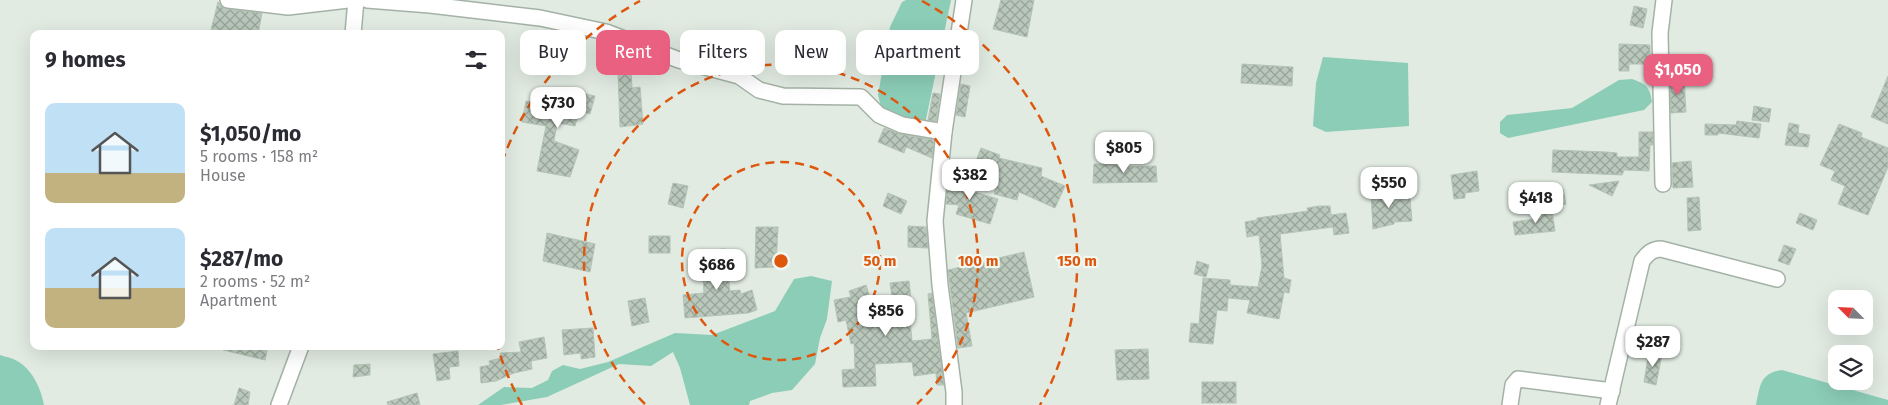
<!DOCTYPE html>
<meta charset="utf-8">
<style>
:root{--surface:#fff;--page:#f2f2f3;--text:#2b2b33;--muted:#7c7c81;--accent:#ea6081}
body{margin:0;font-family:"Fira Sans",sans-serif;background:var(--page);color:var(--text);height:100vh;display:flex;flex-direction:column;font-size:19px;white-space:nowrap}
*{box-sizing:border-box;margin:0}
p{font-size:16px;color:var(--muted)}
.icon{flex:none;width:28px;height:28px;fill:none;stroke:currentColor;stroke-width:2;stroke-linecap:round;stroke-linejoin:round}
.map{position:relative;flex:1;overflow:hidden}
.details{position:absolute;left:30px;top:30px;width:475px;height:320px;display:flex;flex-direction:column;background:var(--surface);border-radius:10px;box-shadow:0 5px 20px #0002}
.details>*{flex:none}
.guide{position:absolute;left:520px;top:30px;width:475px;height:45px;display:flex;gap:10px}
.needle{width:32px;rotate:294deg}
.fabs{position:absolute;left:1828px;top:290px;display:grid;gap:10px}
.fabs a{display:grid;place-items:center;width:45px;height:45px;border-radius:10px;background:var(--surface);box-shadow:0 5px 20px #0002;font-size:25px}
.price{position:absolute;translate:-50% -42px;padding:0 11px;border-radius:10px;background:#fff;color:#222;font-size:16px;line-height:32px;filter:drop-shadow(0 1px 2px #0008)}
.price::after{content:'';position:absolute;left:50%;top:30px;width:15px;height:11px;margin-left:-8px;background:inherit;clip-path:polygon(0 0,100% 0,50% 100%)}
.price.active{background:var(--accent);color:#fff}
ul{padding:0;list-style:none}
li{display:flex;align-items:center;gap:15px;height:125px;padding:0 15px}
li span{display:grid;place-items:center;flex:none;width:140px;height:100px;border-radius:10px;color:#555}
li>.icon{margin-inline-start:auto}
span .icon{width:60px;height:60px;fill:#fffc;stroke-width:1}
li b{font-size:21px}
h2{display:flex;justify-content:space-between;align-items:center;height:60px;padding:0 15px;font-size:21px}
.pill{padding:0 18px;border-radius:10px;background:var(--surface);box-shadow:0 5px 20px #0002;font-size:18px;line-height:45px}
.pill.active{background:var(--accent);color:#fff}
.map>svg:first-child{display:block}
</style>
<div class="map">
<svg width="1888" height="405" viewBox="0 0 1888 405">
<defs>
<pattern id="building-cross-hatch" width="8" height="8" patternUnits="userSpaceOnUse" patternTransform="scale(1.25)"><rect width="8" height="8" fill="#bac8bb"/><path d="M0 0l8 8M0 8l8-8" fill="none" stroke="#97a398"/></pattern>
</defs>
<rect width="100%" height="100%" fill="#e1ebe2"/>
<g fill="#8ccdb7">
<polygon points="906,0 951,0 925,124 902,119 882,111 878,95 890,27 902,2"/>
<polygon points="1323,57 1408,63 1409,126 1326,132 1313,126 1316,83"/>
<path d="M1632,79c14,5 18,8 20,23l-8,8 -136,28 -8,-5v-11l7,-7 65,-7 47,-28z"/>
<polygon points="811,276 832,281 827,319 820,338 815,364 792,390 772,393 750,401 749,405 690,405 680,368 673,352 651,366 619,364 547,397 501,405 478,405 504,387 532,388 548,380 552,371 563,365 580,369 608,362 675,333 712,335 775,311 794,279"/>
<path d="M0,355c6,2 13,3 19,7 14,9 22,27 25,43h-44z"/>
<path d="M1782,370l106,30v5h-132c4,-19 4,-32 26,-35z"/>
</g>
<g fill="url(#building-cross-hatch)" stroke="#b4c4b6">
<polygon points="1001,0 1034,0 1027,37 993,29"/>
<polygon points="218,2 222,7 226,9 262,13 258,34 210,34"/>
<polygon points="1634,6 1647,9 1643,28 1630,25"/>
<polygon points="1619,44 1650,45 1650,64 1629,64 1629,71 1619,71"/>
<polygon points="617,46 630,51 632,88 640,87 643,124 620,127"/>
<polygon points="1242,64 1293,67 1292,86 1241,83"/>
<polygon points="1888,76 1888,124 1871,117"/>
<polygon points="1684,79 1686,112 1671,113 1670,80"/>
<polygon points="961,84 970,86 965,117 956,115"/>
<polygon points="559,88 595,96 590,114 579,111 575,126 557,123 554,141 579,150 570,177 537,171 546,126 522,122 526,101 555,104"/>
<polygon points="933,93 940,94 936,121 928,120"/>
<polygon points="1754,106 1771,109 1769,122 1752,120"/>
<polygon points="1737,121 1761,124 1759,138 1718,133 1718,135 1705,135 1705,124 1736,125"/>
<polygon points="1789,123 1799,125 1798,133 1810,135 1808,147 1785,145"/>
<polygon points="1839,124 1862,133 1861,137 1888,148 1888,167 1868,215 1838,204 1845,186 1831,180 1835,171 1820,165"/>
<polygon points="884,128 900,134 934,140 932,158 906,147 904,153 878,142"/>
<polygon points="1639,132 1653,132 1653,145 1650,145 1649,171 1624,170 1622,175 1552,172 1553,150 1606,152 1617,153 1617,157 1639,157"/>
<polygon points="981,148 1000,155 999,158 1042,168 1041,176 1065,186 1055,208 1019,192 1017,200 994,194 998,179 973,169"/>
<polygon points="1691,161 1693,187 1673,188 1672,163"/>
<polygon points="1094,164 1119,165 1119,167 1156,166 1157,182 1093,183"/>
<polygon points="949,171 960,172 958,187 998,199 990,224 956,214 959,205 946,204"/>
<polygon points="1477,171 1479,191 1465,193 1465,198 1454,199 1451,175"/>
<polygon points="1619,181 1612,196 1589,185"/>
<polygon points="673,183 688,186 683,208 668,204"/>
<polygon points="1392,188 1393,200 1410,198 1412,221 1394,222 1394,224 1373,229 1371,195"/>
<polygon points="1563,189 1566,204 1555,206 1553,190"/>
<polygon points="888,193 907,201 901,214 883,206"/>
<polygon points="1699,197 1701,230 1688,231 1687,198"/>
<polygon points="1319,206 1330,206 1331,215 1346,213 1349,233 1334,235 1333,227 1280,234 1284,278 1291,280 1289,293 1284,292 1279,319 1247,313 1250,300 1228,298 1227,311 1217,310 1213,344 1189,342 1191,323 1199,324 1203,278 1230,280 1230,285 1258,287 1262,266 1259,235 1247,237 1245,222 1257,220 1257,218 1308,211 1307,208"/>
<polygon points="1552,211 1555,231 1515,235 1513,222 1534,219 1533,214"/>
<polygon points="1800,213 1817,220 1813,230 1796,223"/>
<polygon points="908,226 926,227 928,248 908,247"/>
<polygon points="756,227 778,227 776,267 755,268"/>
<polygon points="547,233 595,244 590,272 543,261"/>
<rect x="649" y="236" width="21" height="17"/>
<polygon points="1784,245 1796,249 1789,265 1778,261"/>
<polygon points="725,249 730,291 740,290 741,294 752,290 757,310 748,313 685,318 683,295 704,293 701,251"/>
<polygon points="1024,252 1034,297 966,313 972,346 958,348 948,270"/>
<polygon points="1197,261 1209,265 1206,277 1194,274"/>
<polygon points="909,281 911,299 908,299 912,341 932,339 928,294 932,293 944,385 937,385 936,373 914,376 912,362 875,364 876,386 843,387 842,370 855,369 854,343 851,344 846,320 838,322 834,300 851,297 849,291 866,285 874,311 894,310 890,283"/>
<polygon points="645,298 649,322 632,326 628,301"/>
<polygon points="593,328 595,357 581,359 581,353 564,355 562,330"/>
<polygon points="544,337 547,358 531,361 532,369 514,373 496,381 481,383 480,367 490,365 489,361 501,358 500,353 521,352 519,342"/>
<polygon points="224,346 268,346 265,360 223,350"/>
<polygon points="1148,349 1149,379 1117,380 1115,350"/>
<polygon points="458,351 459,366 449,367 450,379 437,381 433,354"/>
<polygon points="1649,352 1662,354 1656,385 1644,382"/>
<polygon points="370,364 370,375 353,377 354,365"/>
<rect x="1202" y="382" width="34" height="21"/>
<polygon points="239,388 250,392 248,405 234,405"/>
<polygon points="417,393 420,405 388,405 387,402"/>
</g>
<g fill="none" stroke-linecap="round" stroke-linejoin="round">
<defs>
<g id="minor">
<polyline points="228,0 288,7 348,0"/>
<polyline points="367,0 430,5 540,18 606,32 679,60 739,76 759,90 783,96 861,97 879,115 902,125 944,132"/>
<polyline points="353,34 356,0"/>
<polyline points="1663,184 1660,33 1664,0"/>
<polyline points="279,405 301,346"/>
<polyline points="954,405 954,392 940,285 935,221 944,132 964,0"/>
<polyline points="1510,405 1513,385 1518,379 1612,391"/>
<path d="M1608,405l34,-144c5,-7 10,-12 19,-12l116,30"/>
</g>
</defs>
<use href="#minor" stroke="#a4b2a6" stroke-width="18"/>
<use href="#minor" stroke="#fff" stroke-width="15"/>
</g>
<g fill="none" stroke="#de570d" stroke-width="2.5" stroke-dasharray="9 6">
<circle cx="781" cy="261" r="99"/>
<path d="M645 404A197 197 0 1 1 917 404"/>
<path d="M522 405A296 296 0 0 1 498 348M502 162A296 296 0 0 1 640 1M922 1A296 296 0 0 1 1040 405"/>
</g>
<circle cx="781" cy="261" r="8" fill="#de570d" stroke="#f1f8f1" stroke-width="2.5"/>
<g font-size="15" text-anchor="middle" font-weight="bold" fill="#de570d" stroke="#f1f8f1" stroke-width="4.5" stroke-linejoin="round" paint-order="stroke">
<text x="880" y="266">50 m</text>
<text x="978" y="266">100 m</text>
<text x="1077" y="266">150 m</text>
</g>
</svg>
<div class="fabs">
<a><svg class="needle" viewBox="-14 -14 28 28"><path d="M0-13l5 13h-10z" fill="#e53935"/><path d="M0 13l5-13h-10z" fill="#7c7c81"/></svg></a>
<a><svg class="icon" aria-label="layers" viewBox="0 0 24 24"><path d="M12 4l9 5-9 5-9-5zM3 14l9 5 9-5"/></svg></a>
</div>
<b class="price active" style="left:1678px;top:96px">$1,050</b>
<b class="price" style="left:558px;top:129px">$730</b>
<b class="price" style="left:1124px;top:174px">$805</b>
<b class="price" style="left:970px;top:201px">$382</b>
<b class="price" style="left:1389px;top:209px">$550</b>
<b class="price" style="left:1536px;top:224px">$418</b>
<b class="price" style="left:717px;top:291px">$686</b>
<b class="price" style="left:886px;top:337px">$856</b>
<b class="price" style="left:1653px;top:368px">$287</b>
<div class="guide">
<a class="pill">Buy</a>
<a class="pill active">Rent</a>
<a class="pill">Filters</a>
<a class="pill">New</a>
<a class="pill">Apartment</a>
</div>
<section class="details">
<h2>9 homes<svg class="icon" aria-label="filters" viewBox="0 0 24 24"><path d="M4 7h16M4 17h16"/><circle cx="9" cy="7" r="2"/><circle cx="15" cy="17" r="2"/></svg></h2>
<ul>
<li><span style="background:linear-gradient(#bfe0f5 70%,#c2b280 0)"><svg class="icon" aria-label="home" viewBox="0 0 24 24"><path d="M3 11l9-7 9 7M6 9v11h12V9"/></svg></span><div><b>$1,050/mo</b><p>5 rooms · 158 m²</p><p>House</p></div></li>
<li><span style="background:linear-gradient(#bfe0f5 60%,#c2b280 0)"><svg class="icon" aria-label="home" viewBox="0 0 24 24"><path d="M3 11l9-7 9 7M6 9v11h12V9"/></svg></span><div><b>$287/mo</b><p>2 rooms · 52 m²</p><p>Apartment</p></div></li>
</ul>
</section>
</div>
